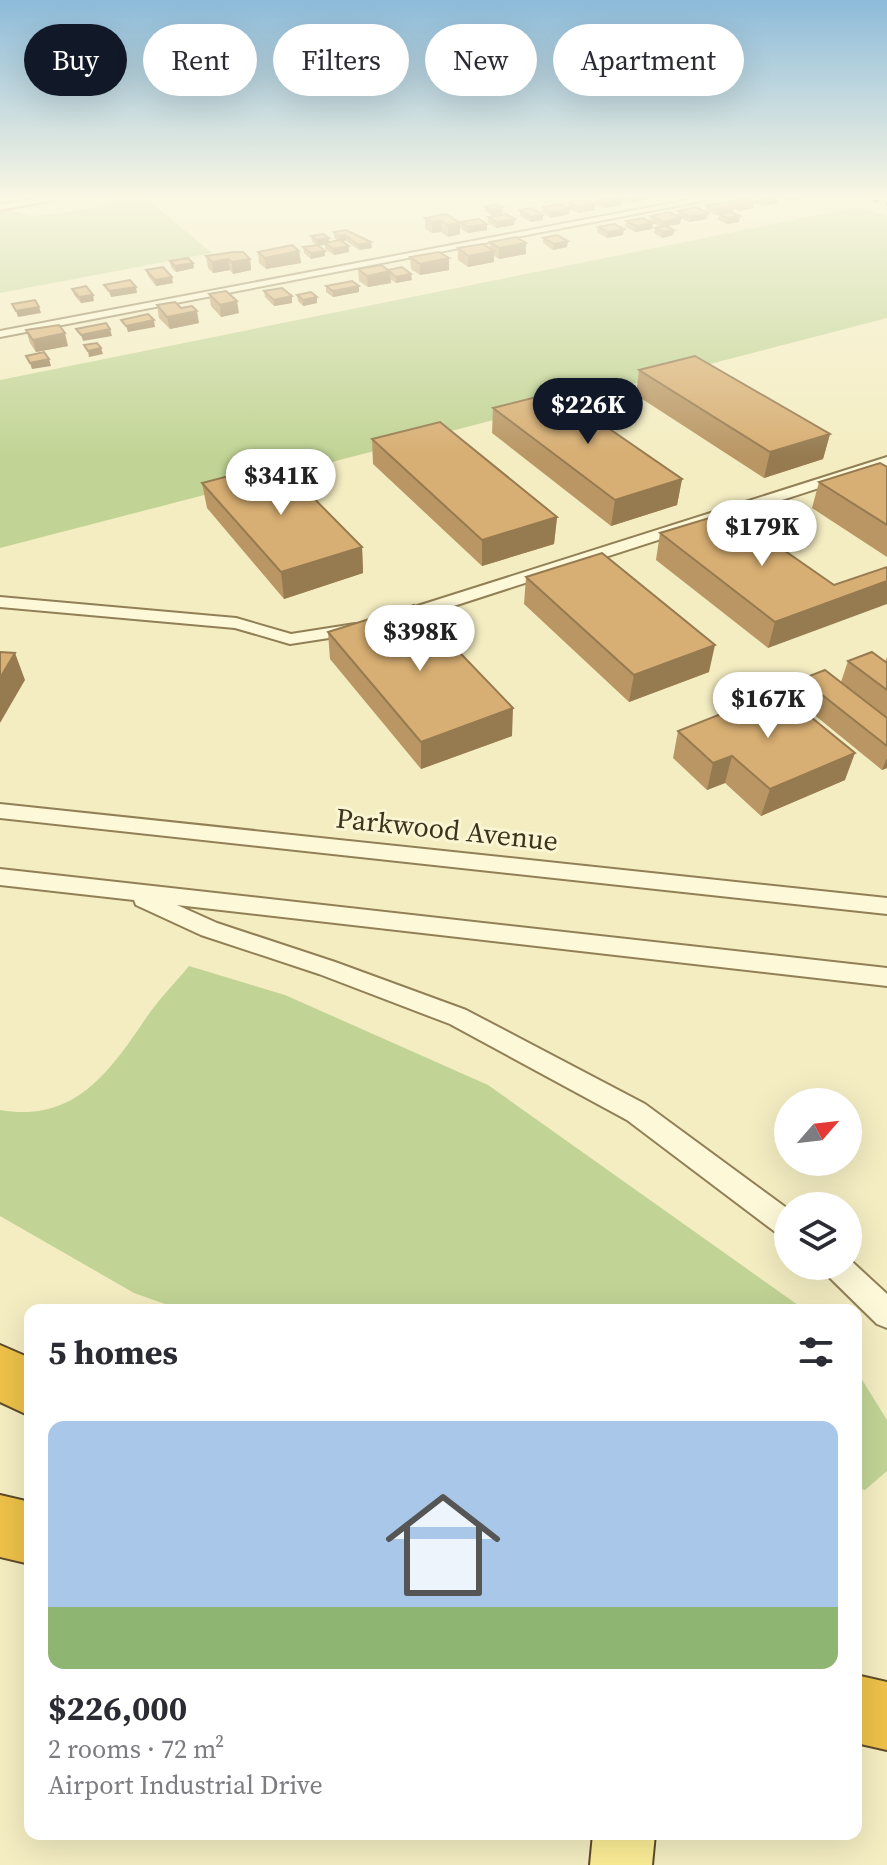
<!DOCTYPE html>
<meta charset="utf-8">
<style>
:root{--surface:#fff;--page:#f7f7f7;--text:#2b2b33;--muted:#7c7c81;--accent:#111827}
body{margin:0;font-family:"Source Serif 4",serif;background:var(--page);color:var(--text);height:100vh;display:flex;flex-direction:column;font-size:30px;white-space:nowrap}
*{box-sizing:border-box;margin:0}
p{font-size:26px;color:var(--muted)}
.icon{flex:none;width:44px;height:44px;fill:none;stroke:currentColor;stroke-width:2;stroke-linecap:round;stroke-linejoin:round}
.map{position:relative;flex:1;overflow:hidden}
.sheet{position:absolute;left:24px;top:1304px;width:838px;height:536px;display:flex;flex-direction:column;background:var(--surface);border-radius:16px;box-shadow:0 8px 32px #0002}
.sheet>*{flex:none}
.top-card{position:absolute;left:24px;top:24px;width:840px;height:72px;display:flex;gap:16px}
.needle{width:52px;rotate:62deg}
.buttons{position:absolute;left:774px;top:1088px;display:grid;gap:16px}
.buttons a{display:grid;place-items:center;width:88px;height:88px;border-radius:50%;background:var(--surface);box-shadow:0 8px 32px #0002;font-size:40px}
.price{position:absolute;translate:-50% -68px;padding:0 18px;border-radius:28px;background:#fff;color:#222;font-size:26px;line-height:52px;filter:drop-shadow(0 2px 4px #0008)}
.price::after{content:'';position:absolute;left:50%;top:48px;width:24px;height:18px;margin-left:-12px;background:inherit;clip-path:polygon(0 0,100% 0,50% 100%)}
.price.current{background:var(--accent);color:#fff}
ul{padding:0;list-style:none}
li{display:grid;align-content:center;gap:16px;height:424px;padding:0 24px}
li span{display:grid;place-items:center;height:248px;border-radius:16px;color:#555}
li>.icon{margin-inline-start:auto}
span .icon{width:144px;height:144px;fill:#fffc;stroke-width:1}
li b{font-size:34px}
h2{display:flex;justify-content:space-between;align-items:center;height:96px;padding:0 24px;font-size:34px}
.chip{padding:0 28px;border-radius:36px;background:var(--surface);box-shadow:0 8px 32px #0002;font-size:28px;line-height:72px}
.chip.current{background:var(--accent);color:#fff}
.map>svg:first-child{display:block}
</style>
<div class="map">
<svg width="887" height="1865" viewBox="0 0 887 1865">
<rect width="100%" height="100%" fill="#f4edc2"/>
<g fill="#c1d495">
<polygon points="130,196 143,196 212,253 0,293 0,209 7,208 29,216 57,214 102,206"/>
<polygon points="858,207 887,216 887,318 0,548 0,380"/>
<path d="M189,966l96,29 203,90 317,225h-623l-48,-17 -134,-77v-106c74,13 109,-37 146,-92 12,-18 29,-35 43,-52z"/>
<polygon points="856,1370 887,1420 887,1471 865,1490 856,1488"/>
</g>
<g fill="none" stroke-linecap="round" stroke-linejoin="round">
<defs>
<g id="street">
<polygon points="54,196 76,196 0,210 0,204"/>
<polygon points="709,196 728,196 0,337 0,331"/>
<polygon points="887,457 887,466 398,624 386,624 384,620 386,616"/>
<polygon points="0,597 236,618 291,634 355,624 363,629 355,634 290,644 235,628 0,607"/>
<polygon points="0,804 887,898 887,914 0,818"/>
<polygon points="0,869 887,968 887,986 177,905 217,923 335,962 466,1010 645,1104 788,1209 788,1238 778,1234 627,1120 450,1024 319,974 201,935 136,905 134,900 0,885"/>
<polygon points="848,1258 887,1294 887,1328 877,1324 827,1275 823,1266 848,1266"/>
</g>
<polygon id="primary" points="593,1834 655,1834 652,1865 590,1865"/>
<g id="highway">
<polygon points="0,1345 30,1358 30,1416 0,1402"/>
<polygon points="0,1495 30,1502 30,1564 0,1557"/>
<polygon points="856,1675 887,1682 887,1750 856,1743"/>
</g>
</defs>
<use href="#street" stroke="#917f56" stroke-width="4"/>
<use href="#primary" stroke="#5e4b2b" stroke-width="4"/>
<use href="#highway" stroke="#5e4b2b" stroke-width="4"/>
<use href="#street" fill="#fdf8d7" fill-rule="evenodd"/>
<use href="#primary" fill="#fbed96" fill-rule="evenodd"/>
<use href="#highway" fill="#edc149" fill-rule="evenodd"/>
<polyline stroke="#3e331d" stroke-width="3" stroke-dasharray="7 7" stroke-linecap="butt" points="859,196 887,204"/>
</g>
<g fill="#b99663">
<polygon points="621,196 648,196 648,200 630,203 620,198"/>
<polygon points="754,196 780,197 778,203 763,206 753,201"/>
<polygon points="778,196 804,196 803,198 788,201"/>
<polygon points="595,197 621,205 604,208 594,203"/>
<polygon points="729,201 753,208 738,211 734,209 733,212 732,212 739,222 727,224 718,220 719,215 716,215 706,211 707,205 728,204"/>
<polygon points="569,202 595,210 578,213 569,208"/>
<polygon points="485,206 503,213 491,215 485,211"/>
<polygon points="543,207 570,209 569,214 551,218 542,212"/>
<polygon points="520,210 543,220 531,222 520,216"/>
<polygon points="678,211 707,219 689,222 681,218 680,224 667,226 674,230 673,235 662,238 654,233 655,228 660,227 650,221 651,216 677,216"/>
<polygon points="488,217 514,225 496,228 488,223"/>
<polygon points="425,218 460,223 487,230 468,233 460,228 460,234 448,237 441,232 432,233 425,229"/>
<polygon points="626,221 652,229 635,232 625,227"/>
<polygon points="598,227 624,229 623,235 607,238 597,232"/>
<polygon points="346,230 372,248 359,250 346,241 342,241 349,252 334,255 325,249 325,244 318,246 325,256 311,259 304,253 303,247 316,245 312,242 311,236 329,238 329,242 338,241 334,238 334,232"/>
<polygon points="543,238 567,247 553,250 543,243"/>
<polygon points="490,242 526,254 499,259 494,256 494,262 468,267 458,260 458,248 490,248"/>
<polygon points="299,251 301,263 266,269 259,263 258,252"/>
<polygon points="206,256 250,259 251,270 233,274 230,270 213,273 208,268"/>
<polygon points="410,257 449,258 449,270 420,275 411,269"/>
<polygon points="170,261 193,263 194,268 176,272 171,267"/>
<polygon points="358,269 388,270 412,280 396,283 390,279 391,283 368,287 359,281"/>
<polygon points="146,270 173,283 156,286 148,276"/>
<polygon points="326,286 359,292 333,297 326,292"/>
<polygon points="72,289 94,301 81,303 74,295"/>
<polygon points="264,291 292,296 292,303 274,306 265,297"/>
<polygon points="209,294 239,313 221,317 211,306"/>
<polygon points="297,295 317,297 317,303 303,306 298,301"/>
<polygon points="157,305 199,323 170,329 159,318"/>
<polygon points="26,330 68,346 36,352 30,343"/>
<polygon points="639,370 830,434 823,459 764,478 636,395"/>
<polygon points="493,408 682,479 677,505 611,526 492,433"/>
<polygon points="372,439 557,517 554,544 482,566 373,464"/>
<polygon points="887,467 887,557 812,508 819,482"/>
<polygon points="202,483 362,547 363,573 284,599 207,508"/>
<polygon points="660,533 834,585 768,648 656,560"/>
<polygon points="526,577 709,672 629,702 524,604"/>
<polygon points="328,632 512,736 421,769 330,659"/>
<polygon points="887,657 887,768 882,770 796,700 802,679 841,682 848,661 885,662"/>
<polygon points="678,731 845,780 761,816 725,783 707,790 673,758"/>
</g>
<g fill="#967a50">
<polygon points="640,196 648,196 648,200 630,203 631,198"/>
<polygon points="790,196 804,196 803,198 788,201"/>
<polygon points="780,197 778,203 763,206 765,200"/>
<polygon points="622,199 621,205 604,208 605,202"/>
<polygon points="754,202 753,208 738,211 739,205"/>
<polygon points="595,204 595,210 578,213 578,207"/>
<polygon points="734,206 733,212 716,215 717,210"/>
<polygon points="503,207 503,213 491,215 491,210"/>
<polygon points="570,209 569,214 551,218 552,212"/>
<polygon points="708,213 707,219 689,222 690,217"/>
<polygon points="543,215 543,220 531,222 531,217"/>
<polygon points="740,216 739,222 727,224 728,218"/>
<polygon points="681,218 680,224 662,227 663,222"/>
<polygon points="515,219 514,225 496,228 497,222"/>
<polygon points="441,220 441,232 432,233 432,222"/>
<polygon points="460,223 460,234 448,237 448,225"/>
<polygon points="653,223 652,229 635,232 636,226"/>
<polygon points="487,224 487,230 468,233 468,227"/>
<polygon points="624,229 623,235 607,238 608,232"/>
<polygon points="674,230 673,235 662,238 663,232"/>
<polygon points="345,235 346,241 339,242 339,236"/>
<polygon points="329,238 329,244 317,246 317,240"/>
<polygon points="568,241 567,247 553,250 554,244"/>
<polygon points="371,242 372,248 359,250 358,245"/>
<polygon points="526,243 526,254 499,259 499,248"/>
<polygon points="349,246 349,252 334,255 333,249"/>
<polygon points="299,251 301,263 266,269 265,258"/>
<polygon points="325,251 325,256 311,259 311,253"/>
<polygon points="494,251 494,262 468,267 468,256"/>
<polygon points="449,258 449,270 420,275 420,264"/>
<polygon points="228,259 230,270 213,273 212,262"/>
<polygon points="250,259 251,270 233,274 232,262"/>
<polygon points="193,263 194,268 176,272 175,266"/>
<polygon points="390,271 391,283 368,287 367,276"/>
<polygon points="411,274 412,280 396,283 396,277"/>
<polygon points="172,277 173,283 156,286 155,280"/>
<polygon points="359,286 359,292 333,297 333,291"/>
<polygon points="136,287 137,293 111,297 109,291"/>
<polygon points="93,295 94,301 81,303 79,297"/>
<polygon points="292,296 292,303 274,306 274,300"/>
<polygon points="317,297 317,303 303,306 303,300"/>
<polygon points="237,301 239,313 221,317 220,305"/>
<polygon points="39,307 41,313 18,317 16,311"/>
<polygon points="197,311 199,323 170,329 167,317"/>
<polygon points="154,320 155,327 128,332 126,326"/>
<polygon points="110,329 112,336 83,341 81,335"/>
<polygon points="65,333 68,346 36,352 33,340"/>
<polygon points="101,348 103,354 89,357 88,351"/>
<polygon points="49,359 51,366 32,369 30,363"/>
<polygon points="830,434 823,459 764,478 770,452"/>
<polygon points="682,479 677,505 611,526 615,500"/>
<polygon points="557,517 554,544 482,566 482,540"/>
<polygon points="362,547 363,573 284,599 281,572"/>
<polygon points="887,581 887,604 768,648 775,622"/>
<polygon points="715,645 709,672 629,702 634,675"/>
<polygon points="15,653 25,680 0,723 0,678"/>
<polygon points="513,708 512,736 421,769 421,742"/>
<polygon points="855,753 845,780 761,816 770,789"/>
<polygon points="732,756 725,783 707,790 713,763"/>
<polygon points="887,758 887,768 882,770"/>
</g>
<g fill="#d7ae73" stroke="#967a50" stroke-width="2">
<polygon points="602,196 615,196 622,199 605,202 595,197"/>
<polygon points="754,196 776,196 780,197 765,200"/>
<polygon points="745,198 754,202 739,205 729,201"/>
<polygon points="586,199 595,204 578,207 569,202"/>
<polygon points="724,202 734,206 717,210 707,205"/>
<polygon points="497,204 503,207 491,210 485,206"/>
<polygon points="561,204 570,209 552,212 543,207"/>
<polygon points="696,207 708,213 690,217 678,211"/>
<polygon points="532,208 543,215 531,217 520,210"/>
<polygon points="669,212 681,218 663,222 651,216"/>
<polygon points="731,212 740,216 728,218 719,214"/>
<polygon points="446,214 460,223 448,225 441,220 432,222 425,218"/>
<polygon points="506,214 515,219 497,222 488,217"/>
<polygon points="643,218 653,223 636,226 626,221"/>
<polygon points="479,219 487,224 468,227 460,222"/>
<polygon points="614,224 624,229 608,232 598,227"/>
<polygon points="666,226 674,230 663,232 655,228"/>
<polygon points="346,230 371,242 358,245 345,235 339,236 334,232"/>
<polygon points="323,234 329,238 317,240 311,236"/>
<polygon points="557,235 568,241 554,244 543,238"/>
<polygon points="516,237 526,243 499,248 490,242"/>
<polygon points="340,240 349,246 333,249 325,243"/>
<polygon points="483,244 494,251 468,256 458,248"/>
<polygon points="292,245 299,251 265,258 258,252"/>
<polygon points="318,245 325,251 311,253 303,247"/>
<polygon points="234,252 243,252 250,259 232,262 228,259 212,262 206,256"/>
<polygon points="439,252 449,258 420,264 410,257"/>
<polygon points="188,258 193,263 175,266 170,261"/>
<polygon points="381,265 390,271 367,276 358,269"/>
<polygon points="163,267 172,277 155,280 146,270"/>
<polygon points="402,267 411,274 396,277 388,270"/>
<polygon points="130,280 136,287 109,291 104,285"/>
<polygon points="352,281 359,286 333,291 326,286"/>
<polygon points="86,286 93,295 79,297 72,289"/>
<polygon points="282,288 292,296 274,300 264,291"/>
<polygon points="226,291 237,301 220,305 209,294"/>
<polygon points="311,292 317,297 303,300 297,295"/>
<polygon points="35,300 39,307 16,311 12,304"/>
<polygon points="175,302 181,308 192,306 197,311 167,317 157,305"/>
<polygon points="148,314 154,320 126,326 121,320"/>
<polygon points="106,323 110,329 81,335 76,329"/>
<polygon points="59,325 65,333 33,340 26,330"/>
<polygon points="97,343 101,348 88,351 84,345"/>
<polygon points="44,352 49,359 30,363 26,356"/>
<polygon points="695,356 830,434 770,452 639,370"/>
<polygon points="556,392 682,479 615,500 493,408"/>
<polygon points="440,422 557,517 482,540 372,439"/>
<polygon points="279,463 362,547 281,572 202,483"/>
<polygon points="880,463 887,467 887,525 819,482"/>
<polygon points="729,512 834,585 887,567 887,581 775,622 660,533"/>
<polygon points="602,553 715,645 634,675 526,577"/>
<polygon points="414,605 513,708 421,742 328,632"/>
<polygon points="0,652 15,653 0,678"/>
<polygon points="872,652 887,663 887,690 848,661"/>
<polygon points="825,670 887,718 887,746 802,679"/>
<polygon points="779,691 855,753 770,789 732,756 713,763 678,731"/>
</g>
<linearGradient id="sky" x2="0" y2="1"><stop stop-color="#8dbbd9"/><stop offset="0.43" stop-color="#faf7e4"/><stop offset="1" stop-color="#faf7e4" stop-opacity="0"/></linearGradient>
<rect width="887" height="457" fill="url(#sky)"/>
<g text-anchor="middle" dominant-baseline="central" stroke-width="6" stroke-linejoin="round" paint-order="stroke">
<g font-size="28" fill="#3e331d" stroke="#faf5d3">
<text transform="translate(447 829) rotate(6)">Parkwood Avenue</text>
</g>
</g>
</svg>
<div class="buttons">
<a><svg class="needle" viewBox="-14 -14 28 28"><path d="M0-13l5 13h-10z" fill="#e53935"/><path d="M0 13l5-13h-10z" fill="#7c7c81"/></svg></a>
<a><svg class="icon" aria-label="layers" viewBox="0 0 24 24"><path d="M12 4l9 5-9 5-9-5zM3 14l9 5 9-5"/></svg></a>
</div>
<b class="price current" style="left:588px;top:446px">$226K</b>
<b class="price" style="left:281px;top:517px">$341K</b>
<b class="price" style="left:762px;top:568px">$179K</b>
<b class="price" style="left:420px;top:673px">$398K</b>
<b class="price" style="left:768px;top:740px">$167K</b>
<div class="top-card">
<a class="chip current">Buy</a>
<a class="chip">Rent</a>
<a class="chip">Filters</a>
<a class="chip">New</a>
<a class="chip">Apartment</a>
</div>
<section class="sheet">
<h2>5 homes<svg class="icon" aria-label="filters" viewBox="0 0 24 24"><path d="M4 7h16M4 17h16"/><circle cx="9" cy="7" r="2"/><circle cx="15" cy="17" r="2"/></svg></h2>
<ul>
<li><span style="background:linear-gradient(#a9c7e8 75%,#8fb573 0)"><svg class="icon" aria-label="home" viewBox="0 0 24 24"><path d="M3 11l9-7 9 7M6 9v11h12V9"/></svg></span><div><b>$226,000</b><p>2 rooms · 72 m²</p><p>Airport Industrial Drive</p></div></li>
</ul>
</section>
</div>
